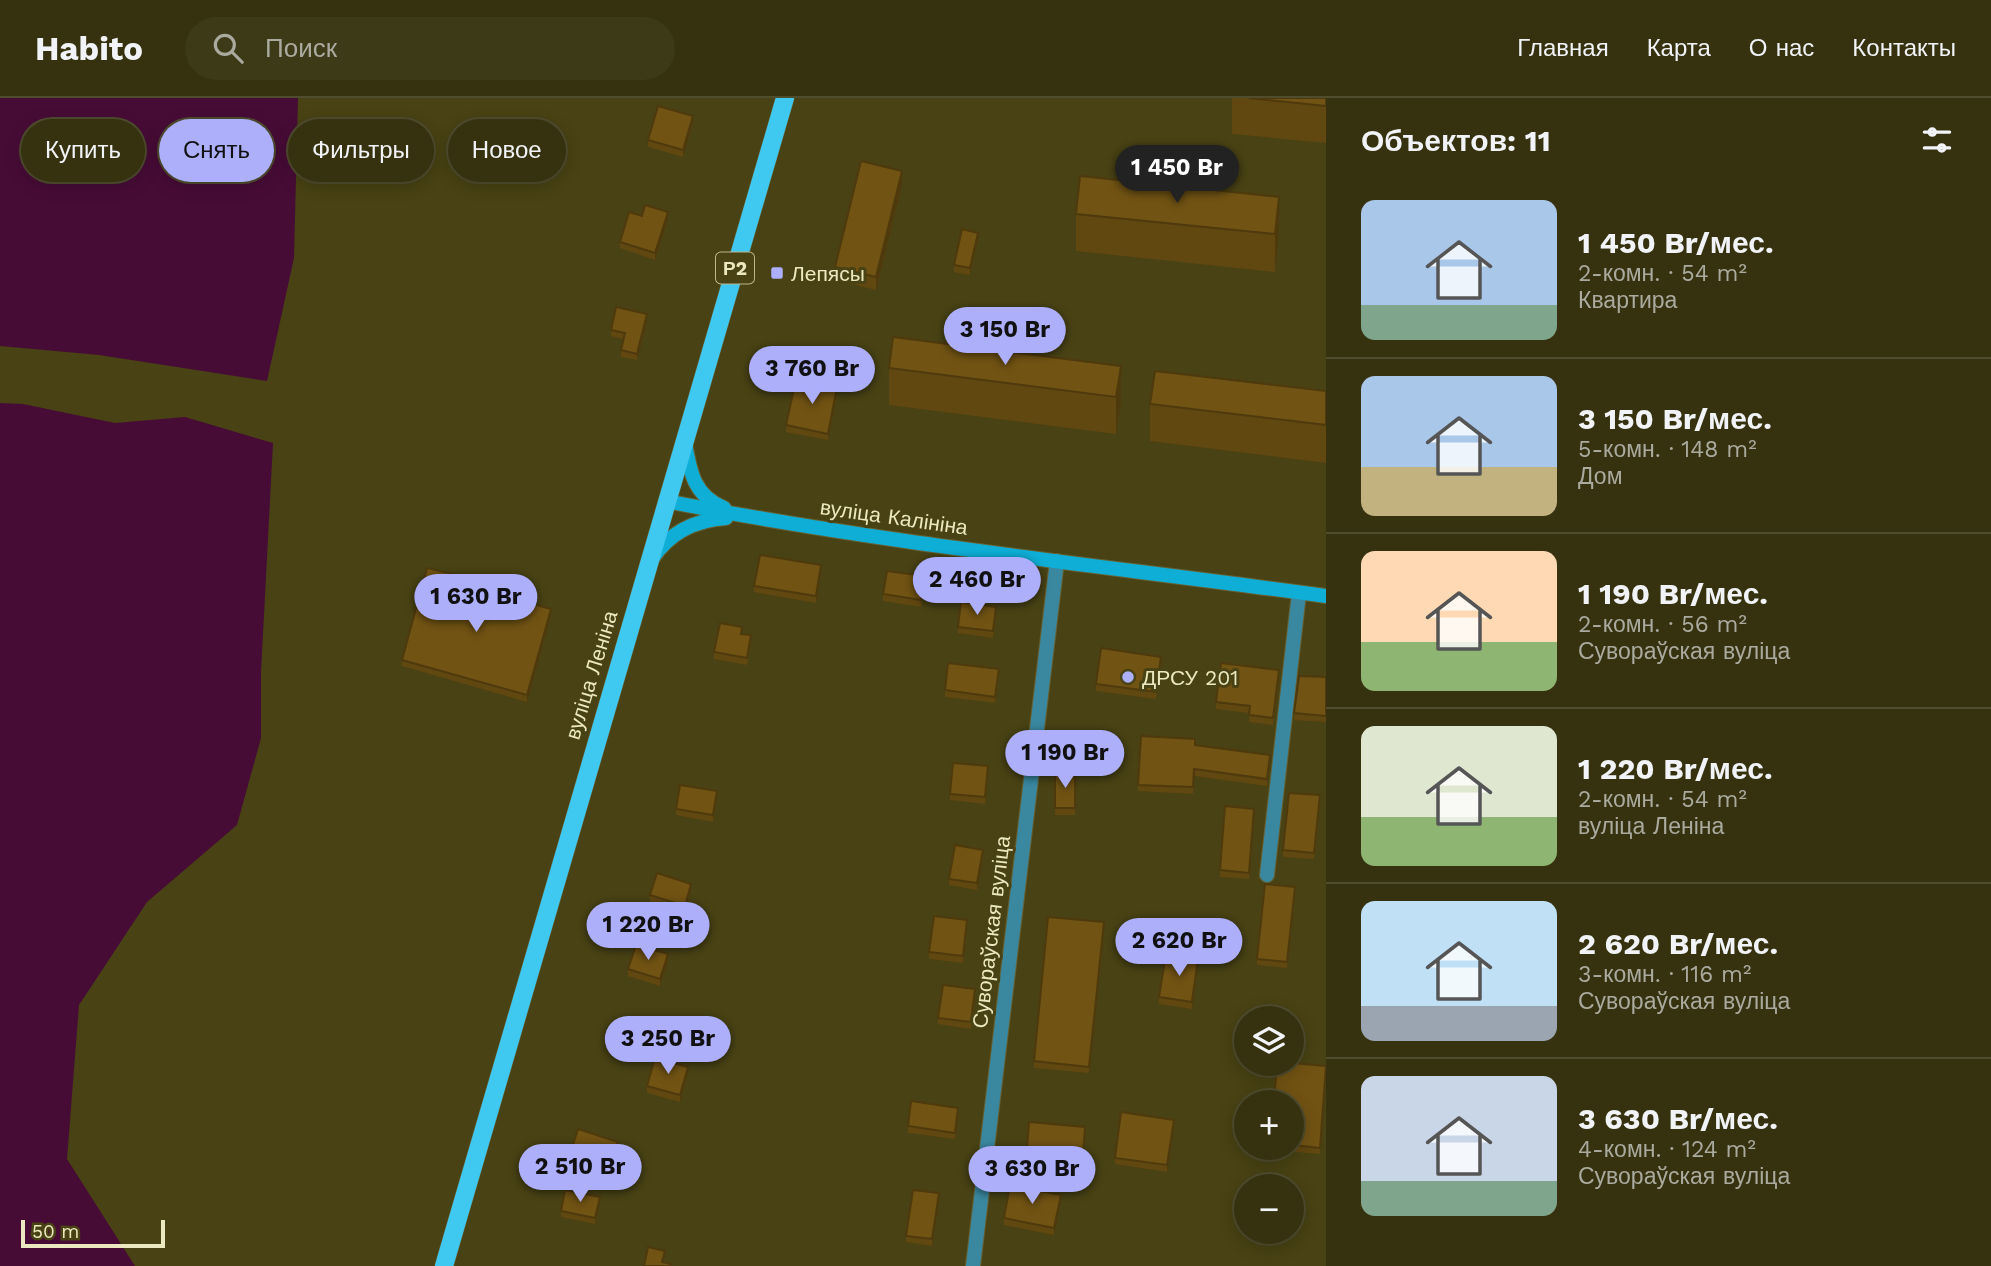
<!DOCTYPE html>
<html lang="ru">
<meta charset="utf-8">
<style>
:root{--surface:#36320f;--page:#3d3a18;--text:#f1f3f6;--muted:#aaaa9e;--line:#504d2f;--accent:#adaffb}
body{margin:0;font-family:"Work Sans",sans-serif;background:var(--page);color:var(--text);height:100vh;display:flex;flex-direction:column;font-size:26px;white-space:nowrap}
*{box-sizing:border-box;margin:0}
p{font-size:23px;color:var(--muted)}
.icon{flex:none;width:38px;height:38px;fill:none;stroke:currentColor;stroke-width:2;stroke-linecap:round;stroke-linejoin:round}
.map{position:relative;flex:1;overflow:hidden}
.details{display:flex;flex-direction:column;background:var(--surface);width:665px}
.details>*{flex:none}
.guide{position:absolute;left:21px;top:21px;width:665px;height:63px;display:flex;gap:14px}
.fabs{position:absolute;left:1234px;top:908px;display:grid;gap:14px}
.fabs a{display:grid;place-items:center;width:70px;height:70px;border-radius:50%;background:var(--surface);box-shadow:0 4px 18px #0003,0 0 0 2px var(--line);font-size:35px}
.scale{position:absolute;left:21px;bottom:18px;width:144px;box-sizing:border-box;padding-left:7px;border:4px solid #ece8bf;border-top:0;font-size:19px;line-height:24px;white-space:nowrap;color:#ece8bf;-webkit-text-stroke:5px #484214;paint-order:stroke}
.price{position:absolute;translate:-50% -60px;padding:0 16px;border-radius:24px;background:var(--accent);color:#111;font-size:23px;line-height:46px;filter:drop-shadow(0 2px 4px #0008)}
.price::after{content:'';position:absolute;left:50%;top:42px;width:21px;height:16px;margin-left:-10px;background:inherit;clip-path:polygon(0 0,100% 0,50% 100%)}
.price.active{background:#222;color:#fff}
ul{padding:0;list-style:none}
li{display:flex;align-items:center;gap:21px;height:175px;padding:0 35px}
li+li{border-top:2px solid var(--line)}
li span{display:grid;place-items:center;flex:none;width:196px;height:140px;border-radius:14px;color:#555}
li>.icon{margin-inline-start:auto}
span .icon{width:84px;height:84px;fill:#fffc;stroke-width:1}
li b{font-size:30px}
h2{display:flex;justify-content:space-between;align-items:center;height:84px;padding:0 35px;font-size:30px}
.chip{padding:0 24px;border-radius:32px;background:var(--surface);box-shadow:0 4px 18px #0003,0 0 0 2px var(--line);font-size:24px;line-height:63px}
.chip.active{background:var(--accent);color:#111}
header{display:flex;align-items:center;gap:42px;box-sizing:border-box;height:98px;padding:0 35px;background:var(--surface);border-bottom:2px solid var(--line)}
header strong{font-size:33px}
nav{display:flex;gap:38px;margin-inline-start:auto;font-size:24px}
.search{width:490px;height:63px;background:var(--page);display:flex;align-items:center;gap:18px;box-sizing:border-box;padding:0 24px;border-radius:38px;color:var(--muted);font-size:26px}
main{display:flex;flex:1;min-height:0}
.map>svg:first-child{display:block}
</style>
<header>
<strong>Habito</strong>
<div class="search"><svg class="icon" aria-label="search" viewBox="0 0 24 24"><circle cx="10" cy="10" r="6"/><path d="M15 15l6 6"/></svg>Поиск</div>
<nav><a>Главная</a><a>Карта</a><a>О нас</a><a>Контакты</a></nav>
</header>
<main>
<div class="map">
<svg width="1326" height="1168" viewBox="0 0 1326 1168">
<rect width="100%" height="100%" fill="#484214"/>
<g fill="#470c36">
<polygon points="0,0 298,0 294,160 267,283 99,257 0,248"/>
<polygon points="0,305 23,306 115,325 185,319 273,345 261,574 261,640 237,727 147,804 79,907 67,1061 135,1168 0,1168"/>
</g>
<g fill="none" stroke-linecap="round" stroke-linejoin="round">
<defs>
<g id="street">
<polyline points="1267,777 1299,495"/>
<polyline points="973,1168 1057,463"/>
</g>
<g id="secondary">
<path d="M685,345c5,29 9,53 39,65"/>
<path d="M666,403c218,43 440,65 660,95"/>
<path d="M652,461c17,-26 43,-39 74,-41"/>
</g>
<polyline id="primary" points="444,1168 785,0"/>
</defs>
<use href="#street" stroke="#666033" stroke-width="16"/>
<use href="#secondary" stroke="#666033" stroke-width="16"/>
<use href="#primary" stroke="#666033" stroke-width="19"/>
<use href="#street" stroke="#3a88a0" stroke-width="14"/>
<use href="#secondary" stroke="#0eaed6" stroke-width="14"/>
<use href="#primary" stroke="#3fc8f0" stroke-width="18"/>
</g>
<g fill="#614710">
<polygon points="1232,0 1326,0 1326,45 1232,36"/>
<polygon points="693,25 683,59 648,49 648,42"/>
<polygon points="902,87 876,192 835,182 835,169"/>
<polygon points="1076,116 1279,136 1275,174 1076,153"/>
<polygon points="668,121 655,162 620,150 620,144"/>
<polygon points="978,141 970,177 954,174 954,167"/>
<polygon points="647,223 637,262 621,259 621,252 623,241 611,238 611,232"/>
<polygon points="1121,268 1121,305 1116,336 889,307 889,270"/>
<polygon points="1326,293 1326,365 1150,343 1150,306"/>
<polygon points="837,296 828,342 786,334 786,327"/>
<polygon points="821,474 816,505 754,494 754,488"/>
<polygon points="453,483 551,517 527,604 402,568 402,562"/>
<polygon points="924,485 921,509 883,503 883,496"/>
<polygon points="996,515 993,540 958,535 958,529"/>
<polygon points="742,536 751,544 747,567 714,561 714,554"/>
<polygon points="1161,565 1156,601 1096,593 1096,586"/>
<polygon points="999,577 995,605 945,599 945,592"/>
<polygon points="1279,579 1273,627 1249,624 1249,615 1216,611 1216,604"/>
<polygon points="1326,579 1326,624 1294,622 1294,615"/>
<polygon points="1195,647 1270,664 1267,688 1194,678 1193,696 1138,693 1138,687"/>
<rect x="1055" y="674" width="20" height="43"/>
<polygon points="988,675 985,706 950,702 950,696"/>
<polygon points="717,700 713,724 676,717 676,711"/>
<polygon points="1320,704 1314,761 1283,759 1283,752"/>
<polygon points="1254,717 1249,781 1220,779 1220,772"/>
<polygon points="983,758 977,792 949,787 949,781"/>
<polygon points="691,792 685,814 650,804 650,797"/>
<polygon points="1295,796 1287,870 1257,867 1257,861"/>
<polygon points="967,829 963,865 929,861 929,854"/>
<polygon points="1104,831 1089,975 1034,970 1034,963"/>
<polygon points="668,863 660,888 628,878 628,871"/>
<polygon points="1198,867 1192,911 1159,906 1159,899"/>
<polygon points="975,898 971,931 938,926 938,920"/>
<polygon points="1326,968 1320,1056 1271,1052 1271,1050 1292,1050 1292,1004"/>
<polygon points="688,976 680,1004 647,995 647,988"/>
<polygon points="958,1016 955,1041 908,1035 908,1028"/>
<polygon points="1174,1029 1167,1074 1115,1066 1115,1060"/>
<polygon points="1085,1036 1083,1063 1027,1058 1027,1051"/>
<polygon points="618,1050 609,1079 583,1070 583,1063 571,1060 571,1053"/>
<polygon points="939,1102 932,1148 906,1144 906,1138"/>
<polygon points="1061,1103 1054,1137 1004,1127 1004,1120"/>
<polygon points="600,1105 595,1126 561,1119 561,1113"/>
</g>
<g fill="#4f3a0d">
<polygon points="693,18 693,25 683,59 683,52"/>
<polygon points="902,73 902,87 876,192 876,179"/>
<polygon points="1279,99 1279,136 1275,174 1275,136"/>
<polygon points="668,114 668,121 655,162 655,155"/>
<polygon points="978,135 978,141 970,177 970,170"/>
<polygon points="647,216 647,223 637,262 637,256"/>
<polygon points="1121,268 1121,305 1116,336 1116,299"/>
<polygon points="837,289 837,296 828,342 828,336"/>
<polygon points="821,467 821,474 816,505 816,498"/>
<polygon points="551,511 551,517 527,604 527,597"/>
<polygon points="717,693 717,700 713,724 713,717"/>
<polygon points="983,752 983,758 977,792 977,785"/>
<polygon points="691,786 691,792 685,814 685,808"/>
<polygon points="1104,824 1104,831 1089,975 1089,969"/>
<polygon points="668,856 668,863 660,888 660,881"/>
<polygon points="1198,860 1198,867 1192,911 1192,904"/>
<polygon points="688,969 688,976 680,1004 680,997"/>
<polygon points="1174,1022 1174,1029 1167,1074 1167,1067"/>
<polygon points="618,1044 618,1050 609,1079 609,1072"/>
<polygon points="939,1095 939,1102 932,1148 932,1141"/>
<polygon points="1061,1097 1061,1103 1054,1137 1054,1130"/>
<polygon points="600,1099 600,1105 595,1126 595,1120"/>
</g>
<g fill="#715313" stroke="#4f3a0d" stroke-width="2">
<polygon points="1249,0 1326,0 1326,8"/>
<polygon points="658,8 693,18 683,52 648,42"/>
<polygon points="861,63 902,73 876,179 835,169"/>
<polygon points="1080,78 1279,99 1275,136 1076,116"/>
<polygon points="645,107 668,114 655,155 620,144 629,114 642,118"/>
<polygon points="962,131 978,135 970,170 954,167"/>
<polygon points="616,209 647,216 637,256 621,252 625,235 611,232"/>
<polygon points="893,239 1121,268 1116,299 889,270"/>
<polygon points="1155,273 1326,293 1326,327 1150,306"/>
<polygon points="796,281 837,289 828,336 786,327"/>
<polygon points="760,457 821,467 816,498 754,488"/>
<polygon points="427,470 453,476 451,483 551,511 527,597 402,562"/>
<polygon points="887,473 924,478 921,502 883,496"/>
<polygon points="961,504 996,509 993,533 958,529"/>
<polygon points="720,525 742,529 741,536 751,537 747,560 714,554"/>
<polygon points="1101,550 1161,559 1156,594 1096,586"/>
<polygon points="948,565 999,571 995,599 945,592"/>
<polygon points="1221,565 1279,572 1273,620 1249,617 1250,608 1216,604"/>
<polygon points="1299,578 1326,579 1326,618 1294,615"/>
<polygon points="1141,638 1195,641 1195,647 1270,657 1267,681 1194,671 1193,689 1138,687"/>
<polygon points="953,665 988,668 985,699 950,696"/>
<rect x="1055" y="674" width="20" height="36"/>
<polygon points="680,687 717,693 713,717 676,711"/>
<polygon points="1289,695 1320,697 1314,755 1283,752"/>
<polygon points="1225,708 1254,711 1249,775 1220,772"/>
<polygon points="955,747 983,752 977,785 949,781"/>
<polygon points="657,775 691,786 685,808 650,797"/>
<polygon points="1265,786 1295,789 1287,864 1257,861"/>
<polygon points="934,818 967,822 963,858 929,854"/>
<polygon points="1048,819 1104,824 1089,969 1034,963"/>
<polygon points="636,847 668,856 660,881 628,871"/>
<polygon points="1166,856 1198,860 1192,904 1159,899"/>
<polygon points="943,887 975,891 971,924 938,920"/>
<polygon points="655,960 688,969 680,997 647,988"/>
<polygon points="1292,965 1326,968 1320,1050 1292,1047 1292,1004 1274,1004 1277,966"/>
<polygon points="911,1003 958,1010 955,1035 908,1028"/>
<polygon points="1121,1014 1174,1022 1167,1067 1115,1060"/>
<polygon points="1029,1024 1085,1029 1083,1056 1027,1051"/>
<polygon points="578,1031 618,1044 609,1072 583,1064 584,1057 571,1053"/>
<polygon points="1010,1087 1061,1097 1054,1130 1004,1120"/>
<polygon points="565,1092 600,1099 595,1120 561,1113"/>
<polygon points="913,1092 939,1095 932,1141 906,1138"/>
<polygon points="648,1149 665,1153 662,1164 671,1166 670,1168 644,1168"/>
</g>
<g fill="#adaffb" stroke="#484214" stroke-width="2.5">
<rect x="770" y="168" width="14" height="14" rx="3.5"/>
<circle cx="1128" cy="579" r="7"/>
</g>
<g text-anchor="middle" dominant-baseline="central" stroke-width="6" stroke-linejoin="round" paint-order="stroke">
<rect fill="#484214" stroke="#bbb68c" stroke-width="2" x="716" y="154.5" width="38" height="31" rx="5"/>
<g font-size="19" font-weight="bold" fill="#ece8bf">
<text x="735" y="170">Р2</text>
</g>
<g font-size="21" fill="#ece8bf" stroke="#484214" text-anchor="start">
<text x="791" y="175">Лепясы</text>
<text x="1142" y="579">ДРСУ 201</text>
</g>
<g font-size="21" fill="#ece8bf" stroke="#484214">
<text transform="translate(894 419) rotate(8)">вуліца Калініна</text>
<text transform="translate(591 577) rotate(-73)">вуліца Леніна</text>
<text transform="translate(991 834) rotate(-83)">Сувораўская вуліца</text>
</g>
</g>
</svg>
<div class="fabs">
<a><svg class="icon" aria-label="layers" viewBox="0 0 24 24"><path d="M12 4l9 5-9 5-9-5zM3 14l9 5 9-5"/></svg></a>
<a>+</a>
<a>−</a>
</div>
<div class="scale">50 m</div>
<b class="price active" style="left:1177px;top:107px">1 450 Br</b>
<b class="price" style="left:1005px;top:269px">3 150 Br</b>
<b class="price" style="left:812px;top:308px">3 760 Br</b>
<b class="price" style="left:977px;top:519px">2 460 Br</b>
<b class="price" style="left:476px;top:536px">1 630 Br</b>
<b class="price" style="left:1065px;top:692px">1 190 Br</b>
<b class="price" style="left:648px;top:864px">1 220 Br</b>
<b class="price" style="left:1179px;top:880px">2 620 Br</b>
<b class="price" style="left:668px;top:978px">3 250 Br</b>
<b class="price" style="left:580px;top:1106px">2 510 Br</b>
<b class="price" style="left:1032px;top:1108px">3 630 Br</b>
<div class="guide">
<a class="chip">Купить</a>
<a class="chip active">Снять</a>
<a class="chip">Фильтры</a>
<a class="chip">Новое</a>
</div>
</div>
<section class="details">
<h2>Объектов: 11<svg class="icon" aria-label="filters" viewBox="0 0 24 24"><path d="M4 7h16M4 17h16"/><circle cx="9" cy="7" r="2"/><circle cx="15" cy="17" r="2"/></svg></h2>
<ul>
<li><span style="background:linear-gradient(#a9c7e8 75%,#7fa58c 0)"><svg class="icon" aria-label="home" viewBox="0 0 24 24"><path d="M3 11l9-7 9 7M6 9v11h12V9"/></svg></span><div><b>1 450 Br/мес.</b><p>2-комн. · 54 m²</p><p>Квартира</p></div></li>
<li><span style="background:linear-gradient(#a9c7e8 65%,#c2b280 0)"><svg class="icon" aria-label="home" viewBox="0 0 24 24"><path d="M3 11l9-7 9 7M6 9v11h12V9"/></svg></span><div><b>3 150 Br/мес.</b><p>5-комн. · 148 m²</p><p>Дом</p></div></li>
<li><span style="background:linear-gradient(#ffd9b3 65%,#8fb573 0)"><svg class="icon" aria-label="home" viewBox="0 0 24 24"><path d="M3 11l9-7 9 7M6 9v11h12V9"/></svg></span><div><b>1 190 Br/мес.</b><p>2-комн. · 56 m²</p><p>Сувораўская вуліца</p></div></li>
<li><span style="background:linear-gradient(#dfe7d0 65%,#8fb573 0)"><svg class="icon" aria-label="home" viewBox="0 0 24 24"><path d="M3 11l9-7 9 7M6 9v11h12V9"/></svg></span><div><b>1 220 Br/мес.</b><p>2-комн. · 54 m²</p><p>вуліца Леніна</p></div></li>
<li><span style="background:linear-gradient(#bfe0f5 75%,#9aa5b1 0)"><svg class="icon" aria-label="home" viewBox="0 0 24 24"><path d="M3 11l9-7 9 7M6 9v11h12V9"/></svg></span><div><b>2 620 Br/мес.</b><p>3-комн. · 116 m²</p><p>Сувораўская вуліца</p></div></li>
<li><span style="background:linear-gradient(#c9d6e8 75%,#7fa58c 0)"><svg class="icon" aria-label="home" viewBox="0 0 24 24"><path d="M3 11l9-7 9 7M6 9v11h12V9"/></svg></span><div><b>3 630 Br/мес.</b><p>4-комн. · 124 m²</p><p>Сувораўская вуліца</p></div></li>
</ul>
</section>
</main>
